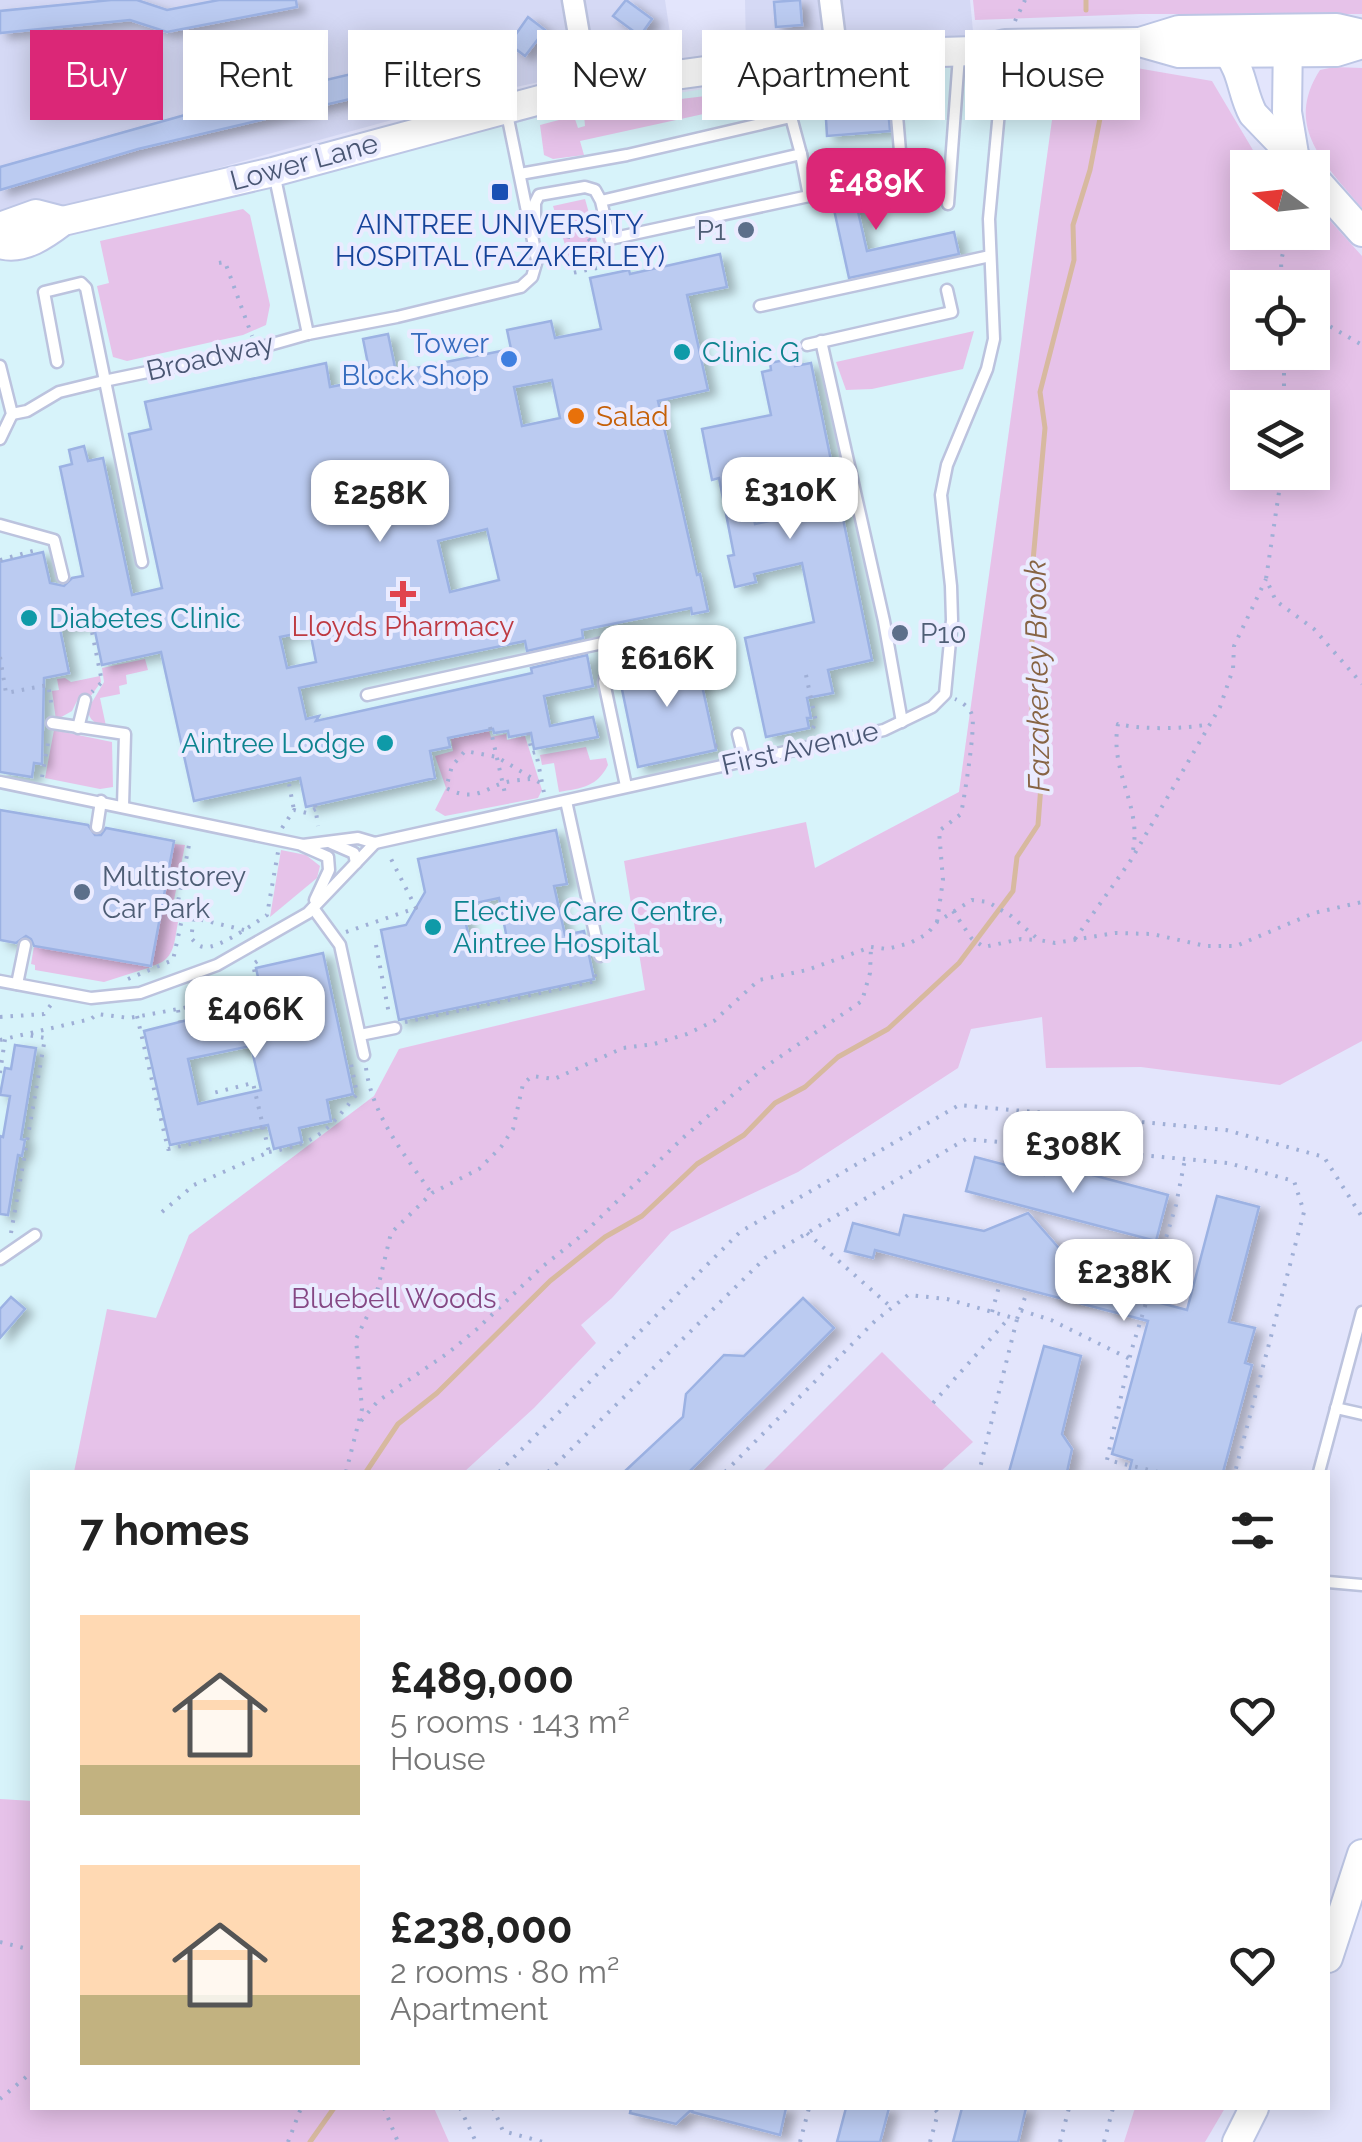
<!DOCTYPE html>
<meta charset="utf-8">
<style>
:root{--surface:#fff;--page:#f6f6f6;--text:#222;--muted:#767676;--accent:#db2777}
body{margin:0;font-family:Raleway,sans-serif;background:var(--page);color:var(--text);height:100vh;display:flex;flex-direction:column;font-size:38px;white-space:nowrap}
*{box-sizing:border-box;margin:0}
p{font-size:32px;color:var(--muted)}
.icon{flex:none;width:55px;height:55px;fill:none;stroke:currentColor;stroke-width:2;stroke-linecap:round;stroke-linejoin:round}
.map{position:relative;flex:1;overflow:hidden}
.drawer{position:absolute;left:30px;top:1470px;width:1300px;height:640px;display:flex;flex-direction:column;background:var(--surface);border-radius:0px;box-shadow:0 5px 25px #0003}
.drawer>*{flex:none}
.top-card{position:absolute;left:30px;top:30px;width:1302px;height:90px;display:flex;gap:20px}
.needle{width:65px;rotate:285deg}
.tools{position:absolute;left:1230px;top:150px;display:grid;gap:20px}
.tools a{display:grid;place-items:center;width:100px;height:100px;border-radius:0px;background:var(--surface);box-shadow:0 5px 25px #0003;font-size:50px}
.price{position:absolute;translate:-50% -85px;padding:0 22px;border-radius:20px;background:#fff;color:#222;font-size:32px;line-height:65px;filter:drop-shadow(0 2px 5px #0008)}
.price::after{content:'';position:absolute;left:50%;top:60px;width:30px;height:22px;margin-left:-15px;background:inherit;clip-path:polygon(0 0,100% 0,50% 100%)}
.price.active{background:var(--accent);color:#fff}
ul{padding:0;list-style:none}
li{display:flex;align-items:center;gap:30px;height:250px;padding:0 50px}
li span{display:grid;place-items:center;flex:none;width:280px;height:200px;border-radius:0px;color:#555}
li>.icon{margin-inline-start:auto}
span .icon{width:120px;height:120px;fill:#fffc;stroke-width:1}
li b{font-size:42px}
h2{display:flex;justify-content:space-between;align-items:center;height:120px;padding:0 50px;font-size:42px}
.pill{padding:0 35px;border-radius:0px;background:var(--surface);box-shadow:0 5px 25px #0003;font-size:35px;line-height:90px}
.pill.active{background:var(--accent);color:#fff}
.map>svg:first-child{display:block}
</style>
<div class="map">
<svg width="1362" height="2142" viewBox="0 0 1362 2142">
<defs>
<filter id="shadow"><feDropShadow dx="8" dy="5" stdDeviation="5" flood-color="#0004"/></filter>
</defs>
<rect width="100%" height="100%" fill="#e3e5fc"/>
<g fill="#d5d9f5">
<polygon points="0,0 665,0 673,53 497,91 0,228"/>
<polygon points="745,0 970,0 975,51 746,49"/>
</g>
<polygon fill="#d7f3fa" points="940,53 1061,55 959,792 704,926 681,981 399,1049 374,1096 189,1235 115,1472 32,1472 32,1801 0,1799 0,255 180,206 547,115 792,74"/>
<g fill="#e6c2e9" fill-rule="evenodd">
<polygon points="973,0 1362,0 1362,14 1140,14 975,20"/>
<path d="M1061,55l151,26 51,86 -15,1v64h64l1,-30 49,54v785l-82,44 -139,-18 -95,1 -4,-51 -71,12 -13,39 -160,104 -127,60 -59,66 -31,27 15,18 -62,65 -70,64h-390l33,-163 49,9 33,-83 185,-139 25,-47 246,-59 -21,-129 182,-39 9,46 144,-76zM1248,288h64v64h-64zM1248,408h64v64h-64z"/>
<path d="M1334,67l28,1v140c-36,-43 -79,-81 -42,-138z"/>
<polygon points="807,84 808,91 580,141 584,155 553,159 544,155 540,125 574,116 578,128 585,126 584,115 639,104"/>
<polygon points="585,199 602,259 572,267 553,206"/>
<polygon points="243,209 250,215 270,305 266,325 243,335 127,361 113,357 97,286 109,283 100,241"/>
<polygon points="974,331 963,369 872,389 846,390 836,362"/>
<path d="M145,659l3,11 -22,5 1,9 -8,2 1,8 -20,4 6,28c-14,-2 -19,-9 -18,-22h3l13,-22 -2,-14z"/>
<polygon points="100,676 101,682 90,697 80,695 72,711 56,720 52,691 59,690 57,679 65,678 71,682"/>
<polygon points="54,730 112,742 113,787 100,789 45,778"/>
<polygon points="489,731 491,737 506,734 507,740 525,736 542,790 538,798 445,816 435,810 446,788 435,756 453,751 451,739"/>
<path d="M586,747l4,13 16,-2 2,7c-11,22 -26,23 -49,27l-5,-29 -12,2 -2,-10z"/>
<path d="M174,844l11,1 -15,75 8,2c-4,21 -3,39 -27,44z"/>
<polygon points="281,850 306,855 320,866 317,878 270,917"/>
<polygon points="34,946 150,967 151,967 104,982 35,970 35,965 31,964"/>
<polygon points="882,1352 973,1442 940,1472 762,1472"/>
<polygon points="0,1799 32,1801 32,2108 434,2108 449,2142 0,2142"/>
<polygon points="1135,2108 1225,2108 1205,2142 1124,2142"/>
</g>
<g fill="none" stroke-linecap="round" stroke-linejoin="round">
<g stroke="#d7b99f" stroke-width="5">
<polyline points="1086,0 1086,10"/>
<polyline points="366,1472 398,1424 437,1393 550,1281 605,1237 642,1216 697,1164 744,1135 775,1103 805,1087 838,1057 888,1029 959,963 1013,891 1017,857 1038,825 1041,785 1032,734 1032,572 1045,428 1040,392 1074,260 1073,225 1090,170 1102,108 1093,65"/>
<polyline points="310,2142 334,2108"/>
</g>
</g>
<g fill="#bbcbf1" stroke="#9cb2e3" stroke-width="2.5" fill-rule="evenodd" filter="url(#shadow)">
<polygon points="111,0 137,0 167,10 219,0 296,0 297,7 167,32 130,20 0,33 0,11"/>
<polygon points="626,0 652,19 640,36 613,16"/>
<polygon points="800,0 802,25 776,27 774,2"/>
<polygon points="528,17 545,30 525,56 509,44"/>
<polygon points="475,45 482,45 486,67 138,149 0,190 0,167 224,104"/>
<polygon points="887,98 890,131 827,136 825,103"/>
<polygon points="846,159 867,251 954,232 959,254 849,278 824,164"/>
<path d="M720,254l7,33 -40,8 21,95 -50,11 39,174 3,-1 8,37 -16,3 -1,-6 -109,22 1,8 -56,13 -2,-10 -226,47 7,31 13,-3 -3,5 216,-48 -1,-5 56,-13 6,31 -49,10 6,30 43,-9 5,20 -64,12 -3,-16 -22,4 -1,-6 -14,2 -1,-4 -45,9 2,9 -20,4 5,27 -129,29 -6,-29 -106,23 -33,-149 -59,13 -9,-43 -33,7 9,44 -25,5 -2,86 -8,-1 -2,14 -32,-5v-210l43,-10 7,31 14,3 8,-8 11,-2 -23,-109 12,-3 -3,-14 15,-4 4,15 15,-3 29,137 30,-7 -33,-154 22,-5 -6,-27 181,-39 4,24 41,-8 -8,-40 25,-5 8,38 115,-23 -4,-19 44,-9 4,17 46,-9 -11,-51 39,-8 1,4zM552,380l8,38 -38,8 -8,-39zM487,529l12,51 -49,12 -12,-51zM310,631l6,31 -29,6 -7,-31z"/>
<path d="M794,358l1,8 16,-3 61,297 -44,10 5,23 -26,5 4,20h-4l2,10 -43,9 -21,-99 69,-16 -12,-59 -48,11 2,8 -21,5 -7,-31 6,-1 -15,-77 -7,2 -10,-51 69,-14 -9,-43 9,-2 -1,-7zM779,466l10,51 -34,7 -10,-51z"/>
<polygon points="695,653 716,750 638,767 618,670"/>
<polygon points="0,810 88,825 95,835 101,835 106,828 174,841 151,966 34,946 31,939 26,936 16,943 0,940"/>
<path d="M556,830l11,54 -13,2 11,49 19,-4 10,48 -195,41 -18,-90 25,-5 19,-33 -7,-33zM499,898l9,46 -36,7 -10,-45z"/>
<path d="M323,953l30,141 -26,6 4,21 -32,7 3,14 -28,7 -6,-24 -98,20 -26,-114 119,-30 -7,-33zM251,1046l10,44 -63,14 -10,-45z"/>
<polygon points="15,1045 36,1048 21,1139 25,1140 22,1156 18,1155 8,1215 0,1214 0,1136 3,1137 10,1096 0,1095 5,1068 11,1069"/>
<polygon points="975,1157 1044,1175 1047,1163 1168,1195 1156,1241 966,1191"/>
<polygon points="1217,1196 1259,1207 1229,1322 1255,1328 1245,1363 1252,1365 1223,1472 1129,1472 1132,1460 1112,1454 1148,1321 875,1250 873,1258 845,1251 853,1223 899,1235 904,1215 984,1231 1028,1213 1064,1254 1143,1275 1138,1297 1187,1310"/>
<polygon points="11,1297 25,1309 0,1338 0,1309"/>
<polygon points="803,1298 834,1328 689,1472 624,1472 683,1417 686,1394 724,1355 744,1356"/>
<polygon points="1044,1346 1081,1356 1062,1434 1072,1449 1067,1472 1009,1472"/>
<polygon points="631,2108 786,2108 780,2135 692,2112 693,2108 676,2124 630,2113"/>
<polygon points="846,2108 889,2108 880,2142 837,2142"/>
<polygon points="962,2108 1026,2108 1018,2142 953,2142"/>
</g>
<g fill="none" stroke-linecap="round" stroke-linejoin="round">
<defs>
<g id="lane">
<polyline points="892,57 901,163"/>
<polyline points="274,173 308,334"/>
<polyline points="520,174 627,155 791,117 801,154"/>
<polyline points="948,204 959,56"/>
<polyline points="535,222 535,203 539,195 585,187 595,190 601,201 610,239 809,196 801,154 601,201"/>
<polyline points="760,306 990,256"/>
<polyline points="821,341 884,621 902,722"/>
<polyline points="807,345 952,312 947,290"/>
<polyline points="57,362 44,292 81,283 86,288 142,562"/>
<polyline points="0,366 12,414 0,439"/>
<polyline points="12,414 27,411 59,392 104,381 244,352 308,334 397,317 521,287 532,277 537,260 507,114"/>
<polyline points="0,525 54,540 63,577"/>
<polyline points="367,695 616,640 604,682 626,786"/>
<polyline points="52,723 125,734 123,806"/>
<polyline points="78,728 85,700"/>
<polyline points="738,734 745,762"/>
<polyline points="0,782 303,845 358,838 375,843 884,730 932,707 945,694 952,620 951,586 941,495 947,465 987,369 994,339 989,219 1005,47"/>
<polyline points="566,801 600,956"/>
<polyline points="97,827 101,801"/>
<polyline points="331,843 354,853 356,863"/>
<polyline points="303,846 328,857 329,870 315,900"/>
<polyline points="313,908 340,945 364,1055"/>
<polyline points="0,981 91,998 140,993 217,965 308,913 375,843"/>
<polyline points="17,984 25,945"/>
<polyline points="360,1035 395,1028"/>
<polyline points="0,1259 35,1235"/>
<polyline points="1336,1408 1362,1414"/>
<polyline points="1319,1472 1362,1312"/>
<polyline points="1328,1582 1362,1585"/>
</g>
<g id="street">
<polyline points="573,0 588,87"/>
<polyline points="830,0 837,55"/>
</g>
<g id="secondary">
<polyline points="1288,36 1287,112 1294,154"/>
<polyline points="1140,42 1179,30 1337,28 1362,34"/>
<path d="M1228,53c15,19 14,41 25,61l52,54"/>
<polyline points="1312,176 1362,232"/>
<polyline points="0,227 36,214 63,221"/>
<path d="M0,244c23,7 46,-10 63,-23l210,-49 315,-85 124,-17 125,-15 138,-4 30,-7 135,-2 39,11 157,-1 26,-8"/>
<polyline points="1328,1958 1362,1854"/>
<polyline points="1237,2142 1254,2108"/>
</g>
</defs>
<use href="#lane" stroke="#bcc3de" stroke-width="15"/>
<use href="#street" stroke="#bcc3de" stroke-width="25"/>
<use href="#secondary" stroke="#bdc6e5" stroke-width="32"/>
<g stroke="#9fafd6" stroke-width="4" stroke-dasharray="2.5 8" stroke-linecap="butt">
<polyline points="1015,21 1025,0"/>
<polyline points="563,259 572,221 613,265 567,274"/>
<polyline points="219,263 225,262 252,336"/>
<polyline points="1282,288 1281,261 1288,232"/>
<polyline points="1312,316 1362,345"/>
<polyline points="1284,352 1284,408"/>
<polyline points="1282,472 1266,579 1276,601 1314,629 1362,684"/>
<polyline points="0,560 36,550"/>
<polyline points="90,622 102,682 92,692"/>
<polyline points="0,657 6,693 48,685 52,708"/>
<polyline points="700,674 703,673"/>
<polyline points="806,675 816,722 811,732"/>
<polyline points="490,727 506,798"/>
<polyline points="528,733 532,753 536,752 544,793"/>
<polyline points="715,746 719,745"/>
<polyline points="42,777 49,737"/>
<path d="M530,779c-11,1 -25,2 -35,7 -19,10 -29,12 -49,2l6,-22 13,-15 32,6 45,27"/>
<polyline points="289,784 294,810"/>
<polyline points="315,805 318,826"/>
<polyline points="282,828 294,810 307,813 316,809"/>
<path d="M1133,850c9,-44 -24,-79 -15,-126 26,6 66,5 92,0"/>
<polyline points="953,911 972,939 984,947 1021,939 1035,940"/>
<path d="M937,922l6,-42 -4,-49 22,-17c3,-15 15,-88 11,-99 -2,-7 -10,-13 -17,-16"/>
<path d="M244,930l-50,-12 -3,20c4,4 7,9 14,9 13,2 50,-24 62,-32l11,-63"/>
<polyline points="346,932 416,908 388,853"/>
<polyline points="1075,939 1131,860 1220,707 1233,669 1234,646 1266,579"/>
<polyline points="376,945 389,1014"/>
<polyline points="128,979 173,960 182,919 175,917 189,845"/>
<polyline points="254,991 255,1003"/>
<polyline points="178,1010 180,1022"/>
<polyline points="137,1016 168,1149 263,1127"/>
<polyline points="0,1017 44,1014 53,1002"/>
<polyline points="405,1022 596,981 593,967"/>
<polyline points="0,1040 91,1019 97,1014 129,1018 157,1013 235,998 258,989 253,964 259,960"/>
<path d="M366,1068c6,47 38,86 64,123"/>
<polyline points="0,1073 5,1039"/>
<path d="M269,1152c49,-9 57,-20 88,-58l-7,-35"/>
<polyline points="162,1212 194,1185 269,1152 253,1083 209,1094"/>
<polyline points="11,1233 45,1038 27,1035"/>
<polyline points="807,1233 892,1308"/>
<polyline points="1020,1310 1028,1290"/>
<polyline points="992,1312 1000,1283"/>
<polyline points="1017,1319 1020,1310 1051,1320 1130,1359"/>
<polyline points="933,1403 1010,1317"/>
<polyline points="361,1421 378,1401 448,1353 477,1329 542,1267 581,1236 685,1136 765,1067 862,1001 870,973 871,947"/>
<polyline points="346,1472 362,1409 356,1339 375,1300 391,1233 432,1193 479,1169 501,1147 513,1129 523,1084 532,1076 554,1079 623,1048 654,1044 687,1034 714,1021 759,980 807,970 871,947 887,949 910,943 927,934 937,922 972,900 988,902 1011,916 1039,940 1055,943 1115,933 1152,934 1206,946 1236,946 1314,913 1362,902"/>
<polyline points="499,1472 740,1232 959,1105 1226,1130 1324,1157 1362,1217"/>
<polyline points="548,1472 765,1258 966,1139 1228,1163 1294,1181 1304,1212 1235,1472"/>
<polyline points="725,1472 875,1321 908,1295 947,1299 1017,1319 979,1472"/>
<polyline points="1158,1472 1107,1460 1131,1352 1176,1205 1185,1159"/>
<polyline points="0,1942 32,1950"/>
<polyline points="0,2099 32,2072"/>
<polyline points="384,2108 398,2142"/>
<polyline points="460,2108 476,2142"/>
<polyline points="493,2108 503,2131 543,2142"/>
<polyline points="288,2142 301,2108"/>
<polyline points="800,2142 809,2108"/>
<polyline points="930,2142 938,2113 934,2108"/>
<polyline points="1060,2142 1069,2108"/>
<polyline points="1104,2142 1113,2108"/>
</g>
<use href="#lane" stroke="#fff" stroke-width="10"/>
<use href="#street" stroke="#fff" stroke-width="20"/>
<use href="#secondary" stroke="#fff" stroke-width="28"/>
</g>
<rect fill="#1a4fb4" stroke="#eaebff" stroke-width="4" x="490" y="182" width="20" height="20" rx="5"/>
<g fill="#5c6f8a" stroke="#eaebff" stroke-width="4">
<circle cx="746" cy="230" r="10"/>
<circle cx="900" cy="633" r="10"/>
<circle cx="82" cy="892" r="10"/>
</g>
<g fill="#0f9aa8" stroke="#eaebff" stroke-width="4">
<circle cx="682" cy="352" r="10"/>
<circle cx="29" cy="618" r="10"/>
<circle cx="385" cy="743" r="10"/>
<circle cx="433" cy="927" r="10"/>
</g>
<circle fill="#3f7fe0" stroke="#eaebff" stroke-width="4" cx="509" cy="359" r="10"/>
<circle fill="#e8710a" stroke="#eaebff" stroke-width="4" cx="576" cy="416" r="10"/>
<path fill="#e0444e" stroke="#eaebff" stroke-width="4" d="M398 579h10v10h10v10h-10v10h-10v-10h-10v-10h10z"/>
<g text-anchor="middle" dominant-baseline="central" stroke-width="8" stroke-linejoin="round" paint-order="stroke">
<g font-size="28" fill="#4a5774" stroke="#eaebff">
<text transform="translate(304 162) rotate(-15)">Lower Lane</text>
<text transform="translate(210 357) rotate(-13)">Broadway</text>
<text transform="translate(800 748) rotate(-13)">First Avenue</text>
</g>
<g font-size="28" fill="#164399" stroke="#eaebff">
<text x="500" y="224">AINTREE UNIVERSITY<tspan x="500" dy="32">HOSPITAL (FAZAKERLEY)</tspan></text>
</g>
<g font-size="28" fill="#4e5e75" stroke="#eaebff" text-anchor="start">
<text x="726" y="230" text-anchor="end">P1</text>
<text x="920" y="633">P10</text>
<text x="102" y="876">Multistorey<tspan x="102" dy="32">Car Park</tspan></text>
</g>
<g font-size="28" fill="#366cbe" stroke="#eaebff" text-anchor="end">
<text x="489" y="343">Tower<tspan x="489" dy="32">Block Shop</tspan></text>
</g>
<g font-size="28" fill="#0d838f" stroke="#eaebff" text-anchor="start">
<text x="702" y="352">Clinic G</text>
<text x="49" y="618">Diabetes Clinic</text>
<text x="365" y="743" text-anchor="end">Aintree Lodge</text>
<text x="453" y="911">Elective Care Centre,<tspan x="453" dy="32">Aintree Hospital</tspan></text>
</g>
<g font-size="28" fill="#c56008" stroke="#eaebff" text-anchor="start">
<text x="596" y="416">Salad</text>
</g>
<g font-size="28" fill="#be3a42" stroke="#eaebff">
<text x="403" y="626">Lloyds Pharmacy</text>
</g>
<g font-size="28" fill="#854784" stroke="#eaebff">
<text x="394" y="1298">Bluebell Woods</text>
</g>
<g font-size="30" font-style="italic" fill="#876444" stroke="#eaebff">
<text transform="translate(1037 676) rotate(-91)">Fazakerley Brook</text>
</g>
</g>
</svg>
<div class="tools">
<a><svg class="needle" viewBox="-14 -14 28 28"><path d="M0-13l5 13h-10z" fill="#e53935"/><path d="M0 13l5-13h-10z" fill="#767676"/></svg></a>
<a><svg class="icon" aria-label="locate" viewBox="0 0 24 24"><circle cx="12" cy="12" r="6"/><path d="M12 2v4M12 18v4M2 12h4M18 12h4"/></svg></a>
<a><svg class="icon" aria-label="layers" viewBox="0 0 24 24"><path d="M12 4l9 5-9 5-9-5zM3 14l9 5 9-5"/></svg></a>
</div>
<b class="price active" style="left:876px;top:233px">£489K</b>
<b class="price" style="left:790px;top:542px">£310K</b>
<b class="price" style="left:380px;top:545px">£258K</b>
<b class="price" style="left:667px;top:710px">£616K</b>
<b class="price" style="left:255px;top:1061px">£406K</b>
<b class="price" style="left:1073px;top:1196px">£308K</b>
<b class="price" style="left:1124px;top:1324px">£238K</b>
<div class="top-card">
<a class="pill active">Buy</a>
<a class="pill">Rent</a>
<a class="pill">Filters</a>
<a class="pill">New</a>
<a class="pill">Apartment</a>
<a class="pill">House</a>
</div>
<section class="drawer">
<h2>7 homes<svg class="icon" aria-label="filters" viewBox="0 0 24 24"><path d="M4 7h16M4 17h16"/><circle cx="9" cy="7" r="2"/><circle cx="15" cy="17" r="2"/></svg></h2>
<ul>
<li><span style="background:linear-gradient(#ffd9b3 75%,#c2b280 0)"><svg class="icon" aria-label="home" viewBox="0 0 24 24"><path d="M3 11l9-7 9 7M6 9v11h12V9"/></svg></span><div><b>£489,000</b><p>5 rooms · 143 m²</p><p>House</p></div><svg class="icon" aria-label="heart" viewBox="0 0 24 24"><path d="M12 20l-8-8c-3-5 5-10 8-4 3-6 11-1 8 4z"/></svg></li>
<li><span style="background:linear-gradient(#ffd9b3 65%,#c2b280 0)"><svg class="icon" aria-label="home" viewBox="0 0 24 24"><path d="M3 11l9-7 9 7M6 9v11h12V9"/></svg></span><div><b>£238,000</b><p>2 rooms · 80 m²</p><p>Apartment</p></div><svg class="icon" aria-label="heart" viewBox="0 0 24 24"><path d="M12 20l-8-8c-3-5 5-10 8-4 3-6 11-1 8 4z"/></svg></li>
</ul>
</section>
</div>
